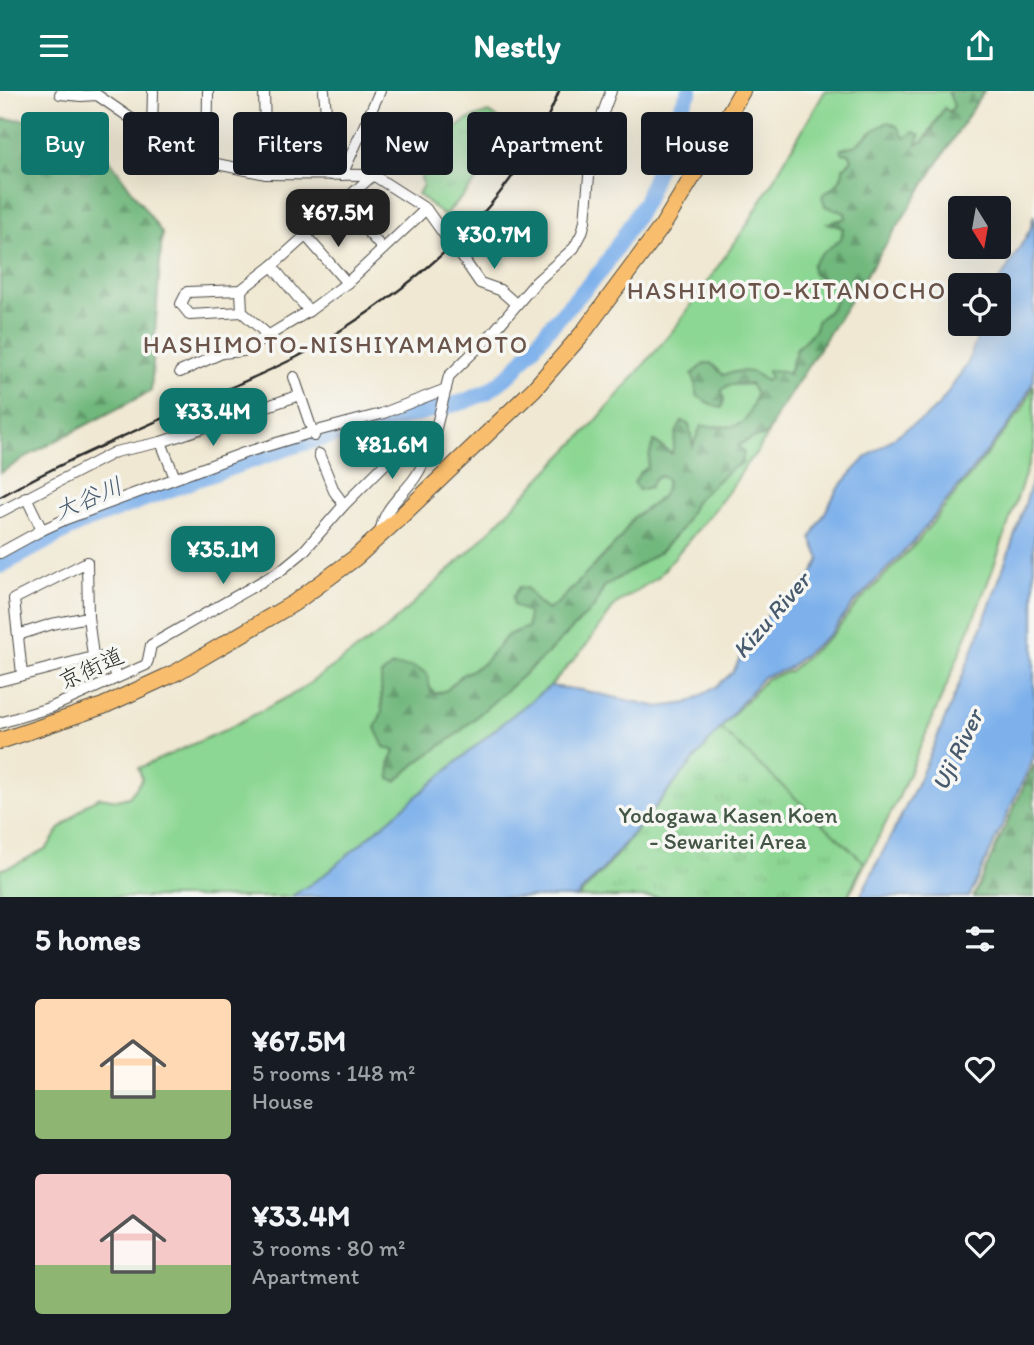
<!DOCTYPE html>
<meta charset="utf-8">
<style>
:root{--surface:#171b24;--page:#242831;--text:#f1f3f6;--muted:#9ea1a6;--accent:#0f766e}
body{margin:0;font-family:Itim,"Klee One",sans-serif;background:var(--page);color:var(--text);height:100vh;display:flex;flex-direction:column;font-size:26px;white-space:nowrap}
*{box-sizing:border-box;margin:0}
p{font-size:23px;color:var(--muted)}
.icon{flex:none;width:38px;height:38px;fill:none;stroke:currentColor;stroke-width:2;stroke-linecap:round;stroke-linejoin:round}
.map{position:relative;height:806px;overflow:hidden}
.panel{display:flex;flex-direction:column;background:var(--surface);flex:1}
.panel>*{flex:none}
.top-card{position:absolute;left:21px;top:21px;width:992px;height:63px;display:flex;gap:14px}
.needle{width:46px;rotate:169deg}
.fabs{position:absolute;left:948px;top:105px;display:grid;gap:14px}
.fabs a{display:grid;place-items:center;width:63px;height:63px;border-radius:7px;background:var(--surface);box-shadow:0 7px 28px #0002;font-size:35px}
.price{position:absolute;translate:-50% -60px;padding:0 16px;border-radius:14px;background:var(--accent);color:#fff;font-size:23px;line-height:46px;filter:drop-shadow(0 2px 4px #0008)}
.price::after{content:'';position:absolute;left:50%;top:42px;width:21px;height:16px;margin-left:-10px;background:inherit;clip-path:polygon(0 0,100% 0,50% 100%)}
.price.current{background:#222;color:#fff}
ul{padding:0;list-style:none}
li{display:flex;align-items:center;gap:21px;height:175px;padding:0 35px}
li span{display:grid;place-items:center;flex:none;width:196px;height:140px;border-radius:7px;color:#555}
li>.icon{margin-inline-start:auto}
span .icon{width:84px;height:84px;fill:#fffc;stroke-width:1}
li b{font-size:30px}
h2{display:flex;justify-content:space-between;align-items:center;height:84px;padding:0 35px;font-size:30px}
.pill{padding:0 24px;border-radius:7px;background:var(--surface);box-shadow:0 7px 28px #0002;font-size:24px;line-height:63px}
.pill.current{background:var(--accent);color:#fff}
header{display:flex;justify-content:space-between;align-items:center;height:91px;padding:0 35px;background:var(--accent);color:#fff;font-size:32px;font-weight:800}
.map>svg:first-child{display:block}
</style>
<header><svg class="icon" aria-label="menu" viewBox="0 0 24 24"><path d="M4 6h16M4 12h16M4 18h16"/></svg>Nestly<svg class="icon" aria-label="share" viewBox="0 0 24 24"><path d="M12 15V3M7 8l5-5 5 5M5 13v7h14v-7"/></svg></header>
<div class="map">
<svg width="1034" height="806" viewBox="0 0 1034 806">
<defs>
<pattern id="forest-firs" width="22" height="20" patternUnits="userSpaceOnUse" patternTransform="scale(1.75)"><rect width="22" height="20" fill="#71b87d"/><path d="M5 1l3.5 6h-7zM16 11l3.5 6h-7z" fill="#5d9667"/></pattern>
<pattern id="park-tufts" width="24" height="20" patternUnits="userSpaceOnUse" patternTransform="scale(1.75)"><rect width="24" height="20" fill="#8cd793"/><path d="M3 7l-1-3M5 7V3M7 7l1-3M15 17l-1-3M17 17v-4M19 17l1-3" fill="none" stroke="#79b97f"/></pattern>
</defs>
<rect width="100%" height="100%" fill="#f6f6f2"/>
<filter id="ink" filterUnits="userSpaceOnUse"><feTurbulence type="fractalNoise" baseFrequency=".0143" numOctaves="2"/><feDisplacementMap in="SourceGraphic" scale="14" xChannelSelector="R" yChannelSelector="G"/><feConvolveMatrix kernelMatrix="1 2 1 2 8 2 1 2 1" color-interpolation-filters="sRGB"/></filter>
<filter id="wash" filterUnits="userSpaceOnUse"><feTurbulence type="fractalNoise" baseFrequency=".00686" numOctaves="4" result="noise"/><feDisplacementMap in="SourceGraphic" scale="28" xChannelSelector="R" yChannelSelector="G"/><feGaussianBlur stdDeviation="1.57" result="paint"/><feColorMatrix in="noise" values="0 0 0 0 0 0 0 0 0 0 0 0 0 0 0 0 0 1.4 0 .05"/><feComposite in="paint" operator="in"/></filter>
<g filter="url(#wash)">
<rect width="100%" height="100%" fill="#f0e8d2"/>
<g fill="#8cd793" stroke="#5c815f" stroke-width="2">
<polygon points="825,0 948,0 954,14 950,21 944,17 923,51 916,53 904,47 874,39 856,54 850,63 852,69 825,115 845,122 846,127 829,132 843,137 841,148 826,191 836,195 835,211 830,219 818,229 814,240 797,257 788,284 768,280 770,287 766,291 739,280 723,284 711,272 724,308 721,299 729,294 750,293 756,303 753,315 743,333 733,337 716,335 698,341 693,356 691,348 672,363 655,350 650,362 648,376 640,383 639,399 650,396 654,388 661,385 667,389 666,400 656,411 633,427 620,448 560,510 548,519 538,512 528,498 528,536 508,544 483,573 462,584 447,599 435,603 430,597 381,599 382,621 395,660 396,690 419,670 456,644 547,563 594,516 604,496 660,461 682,437 695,409 731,378 742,372 738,354 753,347 767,344 758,360 747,372 734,393 715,418 658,486 616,513 584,557 550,595 504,631 323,785 291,806 0,806 0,779 17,773 47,757 59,739 88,712 100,706 117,709 129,706 142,689 139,677 227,638 297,601 386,538 474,456 596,330 675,237 747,134"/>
<polygon points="1034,294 1034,357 993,478 951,584 899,706 848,806 580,806 606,779 721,637 766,588 790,580 833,543 857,513 917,451 1011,333 1022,319"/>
</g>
<g fill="url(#forest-firs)" stroke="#4e7254" stroke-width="2">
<path d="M948,0h36l-206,322 -11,22 -14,3 -15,7 6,7 -2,11 -11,6 -35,31 -14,28 -22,24 -56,35 -10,20 -47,47 -91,81 -37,26 -23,20 -6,-2 -1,-15 6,-13 -11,-4 -9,-19 7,-16 -1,-37 11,-9 21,1 14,6 3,15 5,6 12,-4 15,-15 21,-11 25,-29 20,-8v-14l-14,-8 -1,-8 7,-10 8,2 10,14 10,7 12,-9 60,-62 13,-21 23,-16 9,-10 2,-12 -6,-4 -7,3 -4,8 -11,3 -5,-7 6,-10 8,-6 2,-14 4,-12 18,13 4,-21 6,-12 7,4 4,21 8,-20c35,0 44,8 55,-32l-6,-10 -21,1 -7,5 2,9 -2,9 -12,-4 -14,-9v-11l-4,-10 12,-10 7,-1 12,12c18,-5 29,-7 43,6l4,-3 -2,-8 15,1 6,3 8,-26 17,-17 4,-11 12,-10 5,-8 1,-16 -23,-12 -1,-9 8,-10 21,-16 2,-11 -15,-5 18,-5 -1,-5 -20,-7 -3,-10c10,-9 21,-13 21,-28l9,-8 -2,-6 -8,-1 -1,-4 15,-4 18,-15 14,-8 9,4 7,12 10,-6 6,4 -3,8 6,-2 7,-9 14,-25 6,4 4,-6z"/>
<polygon points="0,28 82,30 162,142 151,300 40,358 0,382"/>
<polygon points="1034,673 1034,806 973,806"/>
</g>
<g fill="url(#park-tufts)" stroke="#5c815f" stroke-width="2">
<polygon points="488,21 512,36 476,91 444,125 418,103 423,94 412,51 421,46 455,38 465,30"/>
<polygon points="720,637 864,771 847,806 578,806 605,778"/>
</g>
<g fill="#7eb1eb" stroke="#546e8b" stroke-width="2">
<polygon points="1034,124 1034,289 1020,317 1010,332 914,450 854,512 831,542 787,578 763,586 604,777 576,806 291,806 323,785 504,631 550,595 581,599 659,616 688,612 717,595 733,581 740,567 753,556 765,527 791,510 814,480 820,468 811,447 837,399 864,368 906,338 926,326 939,314 968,272 982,233 999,233 999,194 997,194 1030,139"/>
<path d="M1034,384v282l-65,140h-109c20,-41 43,-82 62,-124 42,-97 81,-196 112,-298z"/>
</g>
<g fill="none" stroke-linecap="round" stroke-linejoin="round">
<polyline stroke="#7eb1eb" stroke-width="16" points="0,475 79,433 198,388 297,354 463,311 487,301 512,282 549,237 602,179 645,111 681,16 690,0"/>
</g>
</g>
<g filter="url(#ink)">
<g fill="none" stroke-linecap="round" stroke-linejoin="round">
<defs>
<g id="street">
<polyline points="264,0 266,83"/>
<polyline points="324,0 332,84"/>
<polyline points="60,3 81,5 97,4 174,57 207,71 266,83 373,84 426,118 446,146"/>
<polyline points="152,40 153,0"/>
<polyline points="207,71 208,0"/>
<polyline points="342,84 380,0"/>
<polyline points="373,84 272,175 309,220 347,192 426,118"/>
<polyline points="342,112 383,158"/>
<polyline points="306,145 347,192"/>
<polyline points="458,160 480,192 500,199 516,213"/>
<polyline points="241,199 242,221"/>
<polyline points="268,244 242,221 190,224 181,213 187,201 241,199 272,175"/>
<polyline points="180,281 222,262 243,260 309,220"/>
<polyline points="294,286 314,345"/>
<polyline points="161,351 175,387"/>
<polyline points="319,363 334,400 344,414"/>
<polyline points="26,406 42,439"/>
<polyline points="0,421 115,361 161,351 300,304"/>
<path d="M380,444c2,-26 20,-37 34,-56 10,-14 16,-31 21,-47"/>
<polyline points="0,462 42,439 66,428 244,362 313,341 381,323 446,298"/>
<polyline points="18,544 52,533 88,526"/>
<polyline points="22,583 14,508 87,471 88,526 93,565"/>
<polyline points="0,590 97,565 109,571 118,586"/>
<polyline points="0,632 52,616 146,574 148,569 151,554 280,480 303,461 344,414 410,348 424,343 435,341 449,285 490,245 536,191 574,157 582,142 585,130 592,52 611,0"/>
</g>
<polyline id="primary" points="0,650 103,615 177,581 294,512 355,467 398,428 534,298 582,243 663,134 693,85 742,0"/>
</defs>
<use href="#street" stroke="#494744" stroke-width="12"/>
<use href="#primary" stroke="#494744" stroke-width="18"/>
<use href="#street" stroke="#fff" stroke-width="10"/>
<use href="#primary" stroke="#f9be6d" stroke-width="16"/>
<path stroke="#2b2b2b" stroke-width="2.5" d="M0,406c74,-42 153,-73 230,-109 22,-10 45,-20 67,-31 17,-9 33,-20 49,-30 91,-58 173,-134 213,-236"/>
</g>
</g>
<g text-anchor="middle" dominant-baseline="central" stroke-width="7" stroke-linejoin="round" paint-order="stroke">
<g font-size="23" fill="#2b2b2b" stroke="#f6f6f2">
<text transform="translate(91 577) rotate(-25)">京街道</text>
</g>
<g font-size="23" fill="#435645" stroke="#f6f6f2">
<text x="728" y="724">Yodogawa Kasen Koen<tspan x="728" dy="26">- Sewaritei Area</tspan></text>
</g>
<g font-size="24" letter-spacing="2" fill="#6b544a" stroke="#f6f6f2">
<text x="787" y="199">HASHIMOTO-KITANOCHO</text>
<text x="336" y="253">HASHIMOTO-NISHIYAMAMOTO</text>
</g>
<g font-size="24" font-style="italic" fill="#485a6e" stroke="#f6f6f2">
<text transform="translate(88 407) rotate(-23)">大谷川</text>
<text transform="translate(771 524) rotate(-49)">Kizu River</text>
<text transform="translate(957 659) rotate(-64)">Uji River</text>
</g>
</g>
</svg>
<div class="fabs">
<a><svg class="needle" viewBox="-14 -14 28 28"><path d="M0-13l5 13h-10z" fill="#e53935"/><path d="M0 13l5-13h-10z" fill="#9ea1a6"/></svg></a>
<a><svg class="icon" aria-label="locate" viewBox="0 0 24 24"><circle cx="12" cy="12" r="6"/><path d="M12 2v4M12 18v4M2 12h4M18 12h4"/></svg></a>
</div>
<b class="price current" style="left:338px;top:158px">¥67.5M</b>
<b class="price" style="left:494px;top:180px">¥30.7M</b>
<b class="price" style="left:213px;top:357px">¥33.4M</b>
<b class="price" style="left:392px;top:390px">¥81.6M</b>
<b class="price" style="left:223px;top:495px">¥35.1M</b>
<div class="top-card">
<a class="pill current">Buy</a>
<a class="pill">Rent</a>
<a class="pill">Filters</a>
<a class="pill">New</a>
<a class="pill">Apartment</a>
<a class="pill">House</a>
</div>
</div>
<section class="panel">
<h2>5 homes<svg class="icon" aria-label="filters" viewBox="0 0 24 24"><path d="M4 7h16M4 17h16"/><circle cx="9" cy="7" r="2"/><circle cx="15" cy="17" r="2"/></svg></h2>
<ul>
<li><span style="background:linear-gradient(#ffd9b3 65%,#8fb573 0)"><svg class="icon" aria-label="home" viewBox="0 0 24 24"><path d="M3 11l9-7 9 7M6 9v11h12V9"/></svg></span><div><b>¥67.5M</b><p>5 rooms · 148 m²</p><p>House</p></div><svg class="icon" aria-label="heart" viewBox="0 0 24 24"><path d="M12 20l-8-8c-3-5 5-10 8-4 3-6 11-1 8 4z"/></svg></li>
<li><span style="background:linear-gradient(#f6c9c9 65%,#8fb573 0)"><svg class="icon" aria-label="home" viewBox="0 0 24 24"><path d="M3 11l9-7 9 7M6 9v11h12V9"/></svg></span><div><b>¥33.4M</b><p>3 rooms · 80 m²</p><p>Apartment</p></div><svg class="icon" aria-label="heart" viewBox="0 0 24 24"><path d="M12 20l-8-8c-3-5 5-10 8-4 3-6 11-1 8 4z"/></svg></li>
</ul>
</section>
